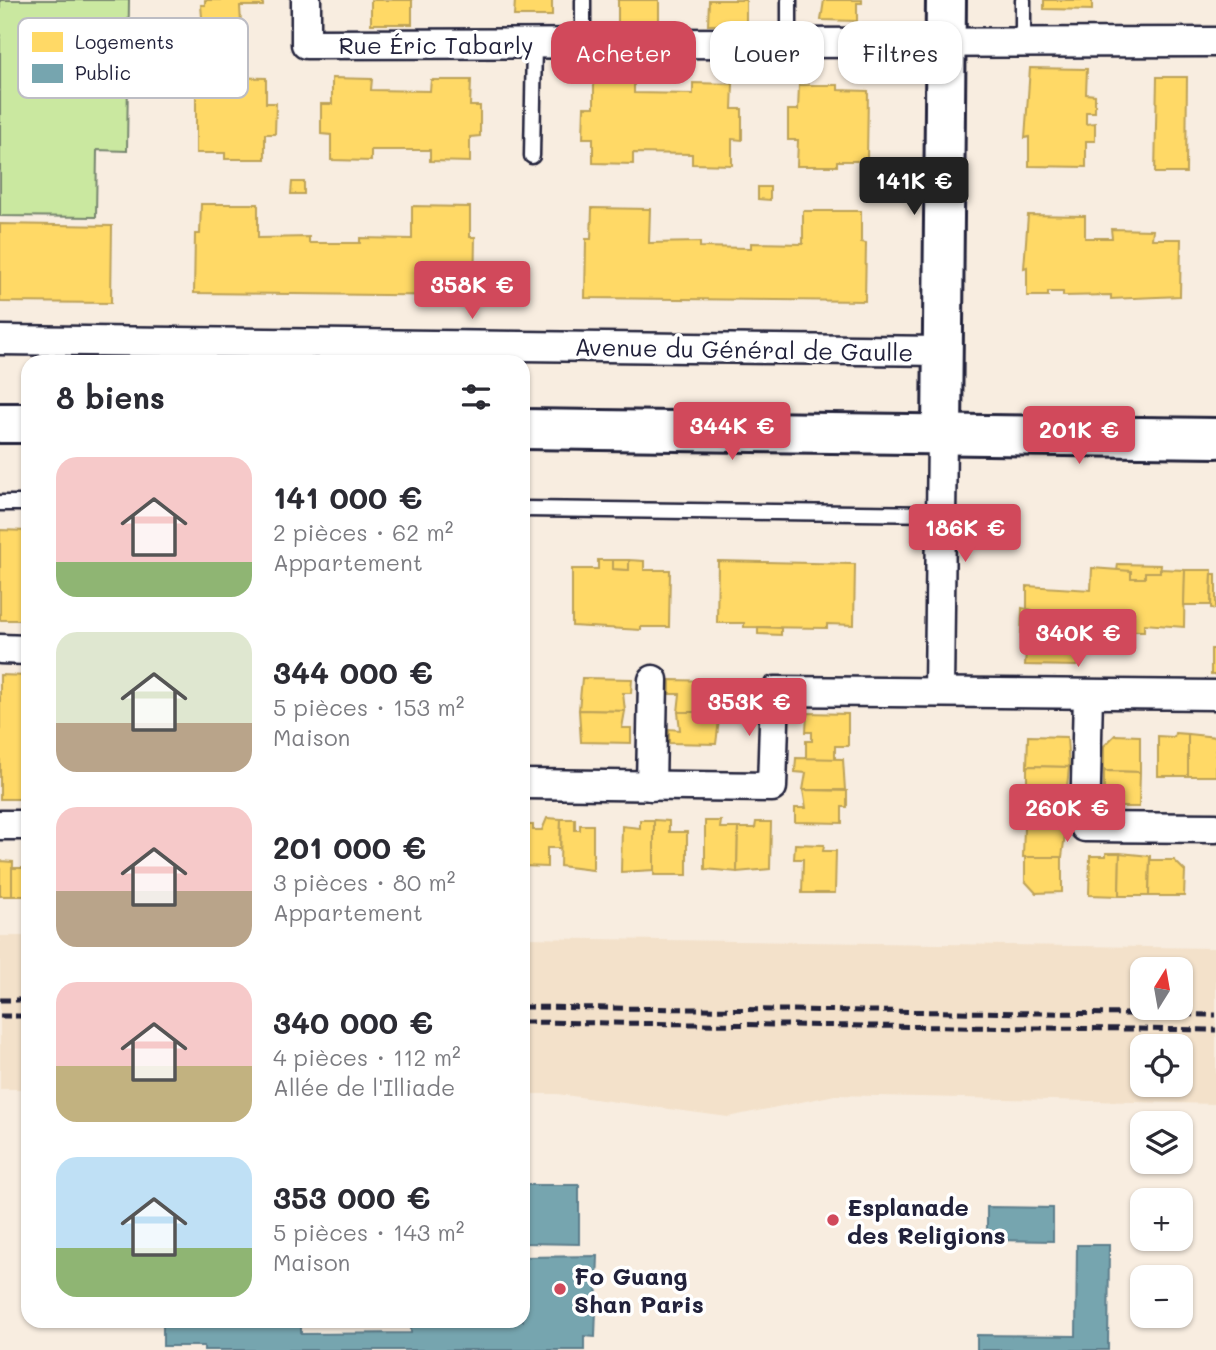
<!DOCTYPE html>
<html lang="fr">
<meta charset="utf-8">
<style>
:root{--surface:#fff;--page:#f7f7f7;--text:#2b2b33;--muted:#7c7c81;--accent:#d1495b}
body{margin:0;font-family:Mali,sans-serif;background:var(--page);color:var(--text);height:100vh;display:flex;flex-direction:column;font-size:26px;white-space:nowrap}
*{box-sizing:border-box;margin:0}
p{font-size:23px;color:var(--muted)}
.icon{flex:none;width:38px;height:38px;fill:none;stroke:currentColor;stroke-width:2;stroke-linecap:round;stroke-linejoin:round}
.map{position:relative;flex:1;overflow:hidden}
.side{position:absolute;left:21px;top:355px;width:509px;height:973px;display:flex;flex-direction:column;background:var(--surface);border-radius:21px;box-shadow:0 2px 5px #0004}
.side>*{flex:none}
.top-card{position:absolute;left:551px;top:21px;width:558px;height:63px;display:flex;gap:14px}
.needle{width:46px;rotate:11deg}
.fabs{position:absolute;left:1130px;top:957px;display:grid;gap:14px}
.fabs a{display:grid;place-items:center;width:63px;height:63px;border-radius:14px;background:var(--surface);box-shadow:0 2px 5px #0004;font-size:35px}
.price{position:absolute;translate:-50% -60px;padding:0 16px;border-radius:7px;background:var(--accent);color:#fff;font-size:23px;line-height:46px;filter:drop-shadow(0 2px 4px #0008)}
.price::after{content:'';position:absolute;left:50%;top:42px;width:21px;height:16px;margin-left:-10px;background:inherit;clip-path:polygon(0 0,100% 0,50% 100%)}
.price.selected{background:#222;color:#fff}
ul{padding:0;list-style:none}
li{display:flex;align-items:center;gap:21px;height:175px;padding:0 35px}
li span{display:grid;place-items:center;flex:none;width:196px;height:140px;border-radius:21px;color:#555}
li>.icon{margin-inline-start:auto}
span .icon{width:84px;height:84px;fill:#fffc;stroke-width:1}
li b{font-size:30px}
h2{display:flex;justify-content:space-between;align-items:center;height:84px;padding:0 35px;font-size:30px}
.tag{padding:0 24px;border-radius:21px;background:var(--surface);box-shadow:0 2px 5px #0004;font-size:24px;line-height:63px}
.tag.selected{background:var(--accent);color:#fff}
.map>svg:first-child{display:block}
</style>
<div class="map">
<svg width="1216" height="1350" viewBox="0 0 1216 1350">
<rect width="100%" height="100%" fill="#f8ede0"/>
<filter id="ink" filterUnits="userSpaceOnUse"><feTurbulence type="fractalNoise" baseFrequency=".0143" numOctaves="2"/><feDisplacementMap in="SourceGraphic" scale="14" xChannelSelector="R" yChannelSelector="G"/><feConvolveMatrix kernelMatrix="1 2 1 2 8 2 1 2 1" color-interpolation-filters="sRGB"/></filter>
<g filter="url(#ink)">
<g fill="#f3e1ca" fill-rule="evenodd">
<rect x="0" y="936" width="28" height="153"/>
<path d="M523,938l693,10v156l-381,-9 -107,22 -171,-23h-34zM1143,970h38v38h-38zM1143,1046h38v39h-38z"/>
</g>
<polygon fill="#cae8a0" stroke="#76856e" stroke-width="2" points="0,0 129,0 127,151 97,150 96,217 0,216"/>
<g fill="#ffd966" stroke="#bda259" stroke-width="2">
<polygon points="205,0 263,0 263,6 240,6 242,41 204,41 201,5 205,5"/>
<rect x="371" y="0" width="41" height="24"/>
<polygon points="515,0 552,0 552,16 514,16"/>
<rect x="618" y="0" width="41" height="27"/>
<polygon points="709,0 746,0 746,25 708,25"/>
<polygon points="824,0 862,0 862,3 857,3 857,21 821,20"/>
<polygon points="1044,0 1092,0 1092,10 1044,9"/>
<polygon points="1030,68 1087,69 1086,94 1095,95 1095,112 1086,112 1086,124 1095,123 1095,141 1086,141 1086,167 1029,166 1029,137 1025,138"/>
<polygon points="226,77 266,78 266,103 276,103 275,134 265,134 265,159 225,159 225,153 196,153 196,82 226,83"/>
<polygon points="1157,77 1187,77 1186,173 1155,173"/>
<polygon points="332,78 372,79 371,90 430,91 431,80 471,80 470,106 480,106 480,136 470,137 470,162 430,161 430,150 371,150 371,161 331,160 331,135 321,134 321,104 332,104"/>
<polygon points="594,82 634,82 634,93 693,94 693,83 733,84 732,109 742,109 742,140 732,139 732,165 692,164 692,154 633,153 633,164 593,163 593,138 583,138 584,107 594,107"/>
<polygon points="799,85 838,85 838,90 868,91 867,161 837,161 837,166 797,166 798,140 788,140 788,110 798,110"/>
<polygon points="292,182 304,182 304,194 291,194"/>
<polygon points="758,187 770,187 770,200 758,199"/>
<polygon points="201,204 258,204 258,238 309,237 309,243 360,243 360,238 412,239 412,206 470,207 470,237 475,237 474,296 194,293 195,234 200,234"/>
<polygon points="592,208 650,209 649,243 700,242 700,247 751,248 751,243 803,244 803,211 861,211 861,242 866,243 865,301 585,298 586,239 591,239"/>
<polygon points="1028,215 1085,216 1085,238 1112,238 1111,229 1153,230 1152,239 1181,239 1180,296 1111,299 1111,295 1063,296 1063,292 1048,292 1048,296 1027,296 1027,267 1024,268"/>
<polygon points="0,224 112,226 111,303 0,302"/>
<polygon points="0,530 28,531 28,620 0,620"/>
<polygon points="598,560 613,560 613,569 629,570 629,560 644,561 644,570 670,570 669,627 641,627 641,630 572,626 572,569 598,569"/>
<polygon points="613,560 629,560 629,570 613,569"/>
<polygon points="718,561 855,564 854,625 827,624 827,628 744,627 744,623 717,623"/>
<polygon points="1118,564 1161,565 1160,572 1145,572 1145,578 1131,578 1131,571 1117,571"/>
<polygon points="1092,568 1131,571 1131,578 1145,578 1145,572 1160,572 1160,569 1185,570 1184,627 1144,624 1144,631 1130,631 1130,623 1078,626 1077,666 1025,665 1028,624 1032,623 1032,610 1027,609 1027,586 1091,590"/>
<polygon points="1185,570 1212,570 1211,605 1184,605"/>
<polygon points="1212,574 1216,574 1216,609 1211,608"/>
<polygon points="1022,608 1032,610 1032,623 1028,624 1026,640 1021,640"/>
<polygon points="758,627 781,628 781,635 758,634"/>
<rect x="1211" y="649" width="5" height="26"/>
<polygon points="0,675 28,676 28,799 0,799"/>
<polygon points="582,678 632,679 631,693 623,693 625,711 579,710"/>
<polygon points="670,680 716,681 718,712 678,712 680,694 670,694"/>
<polygon points="579,710 625,711 622,728 631,728 631,743 581,742"/>
<polygon points="678,712 720,712 716,744 669,743 669,729 680,730"/>
<polygon points="807,713 848,714 848,746 835,746 835,759 806,759 806,741 812,741 812,732 806,732"/>
<polygon points="1175,733 1188,734 1188,776 1158,776 1158,736 1174,737"/>
<polygon points="1188,734 1216,737 1216,776 1188,776"/>
<polygon points="1115,735 1140,736 1140,772 1104,771 1104,746"/>
<polygon points="1028,736 1067,737 1069,767 1027,766"/>
<polygon points="796,758 843,759 845,790 803,790 806,773 795,772"/>
<polygon points="1027,766 1069,767 1066,797 1027,796"/>
<polygon points="1104,771 1140,772 1139,807 1114,807 1104,796"/>
<polygon points="803,790 847,791 847,807 842,807 842,823 795,822 795,808 806,808"/>
<polygon points="1024,796 1063,797 1066,827 1024,827"/>
<polygon points="547,818 561,819 560,848 547,848 547,867 523,866 523,825 533,825 533,830 542,830"/>
<polygon points="561,819 575,819 575,830 580,830 580,825 593,825 593,870 560,866"/>
<polygon points="640,820 654,820 654,870 621,872 622,826 640,828"/>
<polygon points="654,820 669,821 669,832 687,832 687,875 654,875"/>
<polygon points="705,821 721,821 720,828 738,828 737,872 705,869"/>
<polygon points="756,822 771,822 770,869 737,872 738,828 755,828"/>
<polygon points="1024,827 1066,827 1062,857 1023,857"/>
<polygon points="795,844 824,845 823,851 836,851 835,893 802,893 803,859 794,859"/>
<polygon points="1106,853 1120,853 1119,896 1089,895 1090,856 1106,856"/>
<polygon points="1120,853 1150,856 1149,896 1119,896"/>
<polygon points="1025,857 1062,857 1062,892 1036,893 1025,881"/>
<polygon points="1150,860 1174,860 1185,871 1184,896 1149,896"/>
<polygon points="0,861 13,862 12,896 0,896"/>
<polygon points="26,861 28,896 12,896 12,868 26,868"/>
</g>
<g fill="#76a5af" stroke="#5d7e8c" stroke-width="2">
<polygon points="523,1185 579,1185 579,1244 523,1243"/>
<polygon points="987,1207 1053,1208 1053,1241 987,1240"/>
<polygon points="1077,1245 1109,1245 1108,1350 977,1350 977,1335 1076,1336"/>
<polygon points="598,1256 595,1337 584,1336 584,1350 204,1350 204,1346 163,1346 163,1321 301,1321 301,1334 411,1333 411,1321 523,1321 523,1257"/>
</g>
<g fill="none" stroke-linecap="round" stroke-linejoin="round">
<defs>
<g id="service">
<polyline points="1023,0 1023,42"/>
<polyline points="789,42 789,0"/>
<polyline points="583,44 583,0"/>
<polyline points="532,156 534,43"/>
<polyline points="0,503 28,503"/>
<polyline points="523,509 941,514"/>
</g>
<g id="minor">
<polyline points="306,0 306,44 1216,42"/>
<polyline points="0,340 943,351"/>
<polyline points="0,649 28,650"/>
<polyline points="939,692 942,435"/>
<polyline points="1088,694 1085,827 1216,828"/>
<polyline points="523,784 772,787 775,691 1216,695"/>
<polyline points="651,786 653,680"/>
<polyline points="0,825 28,825"/>
</g>
<g id="secondary">
<polyline points="0,423 28,423"/>
<polyline points="523,429 1216,438"/>
<polyline points="942,435 946,0"/>
</g>
</defs>
<use href="#service" stroke="#22223b" stroke-width="19"/>
<use href="#minor" stroke="#22223b" stroke-width="33"/>
<use href="#secondary" stroke="#22223b" stroke-width="44"/>
<use href="#service" stroke="#fff" stroke-width="14"/>
<use href="#minor" stroke="#fff" stroke-width="28"/>
<use href="#secondary" stroke="#fff" stroke-width="38"/>
<g stroke="#22223b" stroke-width="5" stroke-dasharray="10 5" stroke-linecap="butt">
<polyline points="0,1000 28,1000"/>
<polyline points="523,1007 1216,1015"/>
<polyline points="0,1016 28,1016"/>
<polyline points="523,1022 1216,1030"/>
</g>
</g>
</g>
<g fill="#d1495b" stroke="#fff" stroke-width="2.5">
<circle cx="833" cy="1220" r="7"/>
<circle cx="560" cy="1289" r="7"/>
</g>
<g text-anchor="middle" dominant-baseline="central" stroke-width="7" stroke-linejoin="round" paint-order="stroke">
<g font-size="24" fill="#22223b" stroke="#fff">
<text x="436" y="44">Rue Éric Tabarly</text>
<text transform="translate(744 349) rotate(1)">Avenue du Général de Gaulle</text>
</g>
<g font-size="24" font-weight="bold" fill="#22223b" stroke="#fff" text-anchor="start">
<text x="847" y="1206">Esplanade<tspan x="847" dy="28">des Religions</tspan></text>
<text x="574" y="1275">Fo Guang<tspan x="574" dy="28">Shan Paris</tspan></text>
</g>
</g>
<rect x="18" y="18" width="230" height="80" rx="10" fill="#fff" stroke="#bdbdc4" stroke-width="2"/>
<rect x="32" y="32" width="31" height="20" fill="#ffd966"/>
<rect x="32" y="64" width="31" height="19" fill="#76a5af"/>
<g font-size="19" fill="#22223b">
<text x="75" y="49">Logements</text>
<text x="75" y="80">Public</text>
</g>
</svg>
<div class="fabs">
<a><svg class="needle" viewBox="-14 -14 28 28"><path d="M0-13l5 13h-10z" fill="#e53935"/><path d="M0 13l5-13h-10z" fill="#7c7c81"/></svg></a>
<a><svg class="icon" aria-label="locate" viewBox="0 0 24 24"><circle cx="12" cy="12" r="6"/><path d="M12 2v4M12 18v4M2 12h4M18 12h4"/></svg></a>
<a><svg class="icon" aria-label="layers" viewBox="0 0 24 24"><path d="M12 4l9 5-9 5-9-5zM3 14l9 5 9-5"/></svg></a>
<a>+</a>
<a>−</a>
</div>
<b class="price selected" style="left:914px;top:217px">141K €</b>
<b class="price" style="left:472px;top:321px">358K €</b>
<b class="price" style="left:732px;top:462px">344K €</b>
<b class="price" style="left:1079px;top:466px">201K €</b>
<b class="price" style="left:965px;top:564px">186K €</b>
<b class="price" style="left:1078px;top:669px">340K €</b>
<b class="price" style="left:749px;top:738px">353K €</b>
<b class="price" style="left:1067px;top:844px">260K €</b>
<div class="top-card">
<a class="tag selected">Acheter</a>
<a class="tag">Louer</a>
<a class="tag">Filtres</a>
</div>
<section class="side">
<h2>8 biens<svg class="icon" aria-label="filters" viewBox="0 0 24 24"><path d="M4 7h16M4 17h16"/><circle cx="9" cy="7" r="2"/><circle cx="15" cy="17" r="2"/></svg></h2>
<ul>
<li><span style="background:linear-gradient(#f6c9c9 75%,#8fb573 0)"><svg class="icon" aria-label="home" viewBox="0 0 24 24"><path d="M3 11l9-7 9 7M6 9v11h12V9"/></svg></span><div><b>141 000 €</b><p>2 pièces · 62 m²</p><p>Appartement</p></div></li>
<li><span style="background:linear-gradient(#dfe7d0 65%,#b9a48a 0)"><svg class="icon" aria-label="home" viewBox="0 0 24 24"><path d="M3 11l9-7 9 7M6 9v11h12V9"/></svg></span><div><b>344 000 €</b><p>5 pièces · 153 m²</p><p>Maison</p></div></li>
<li><span style="background:linear-gradient(#f6c9c9 60%,#b9a48a 0)"><svg class="icon" aria-label="home" viewBox="0 0 24 24"><path d="M3 11l9-7 9 7M6 9v11h12V9"/></svg></span><div><b>201 000 €</b><p>3 pièces · 80 m²</p><p>Appartement</p></div></li>
<li><span style="background:linear-gradient(#f6c9c9 60%,#c2b280 0)"><svg class="icon" aria-label="home" viewBox="0 0 24 24"><path d="M3 11l9-7 9 7M6 9v11h12V9"/></svg></span><div><b>340 000 €</b><p>4 pièces · 112 m²</p><p>Allée de l'Illiade</p></div></li>
<li><span style="background:linear-gradient(#bfe0f5 65%,#8fb573 0)"><svg class="icon" aria-label="home" viewBox="0 0 24 24"><path d="M3 11l9-7 9 7M6 9v11h12V9"/></svg></span><div><b>353 000 €</b><p>5 pièces · 143 m²</p><p>Maison</p></div></li>
</ul>
</section>
</div>
